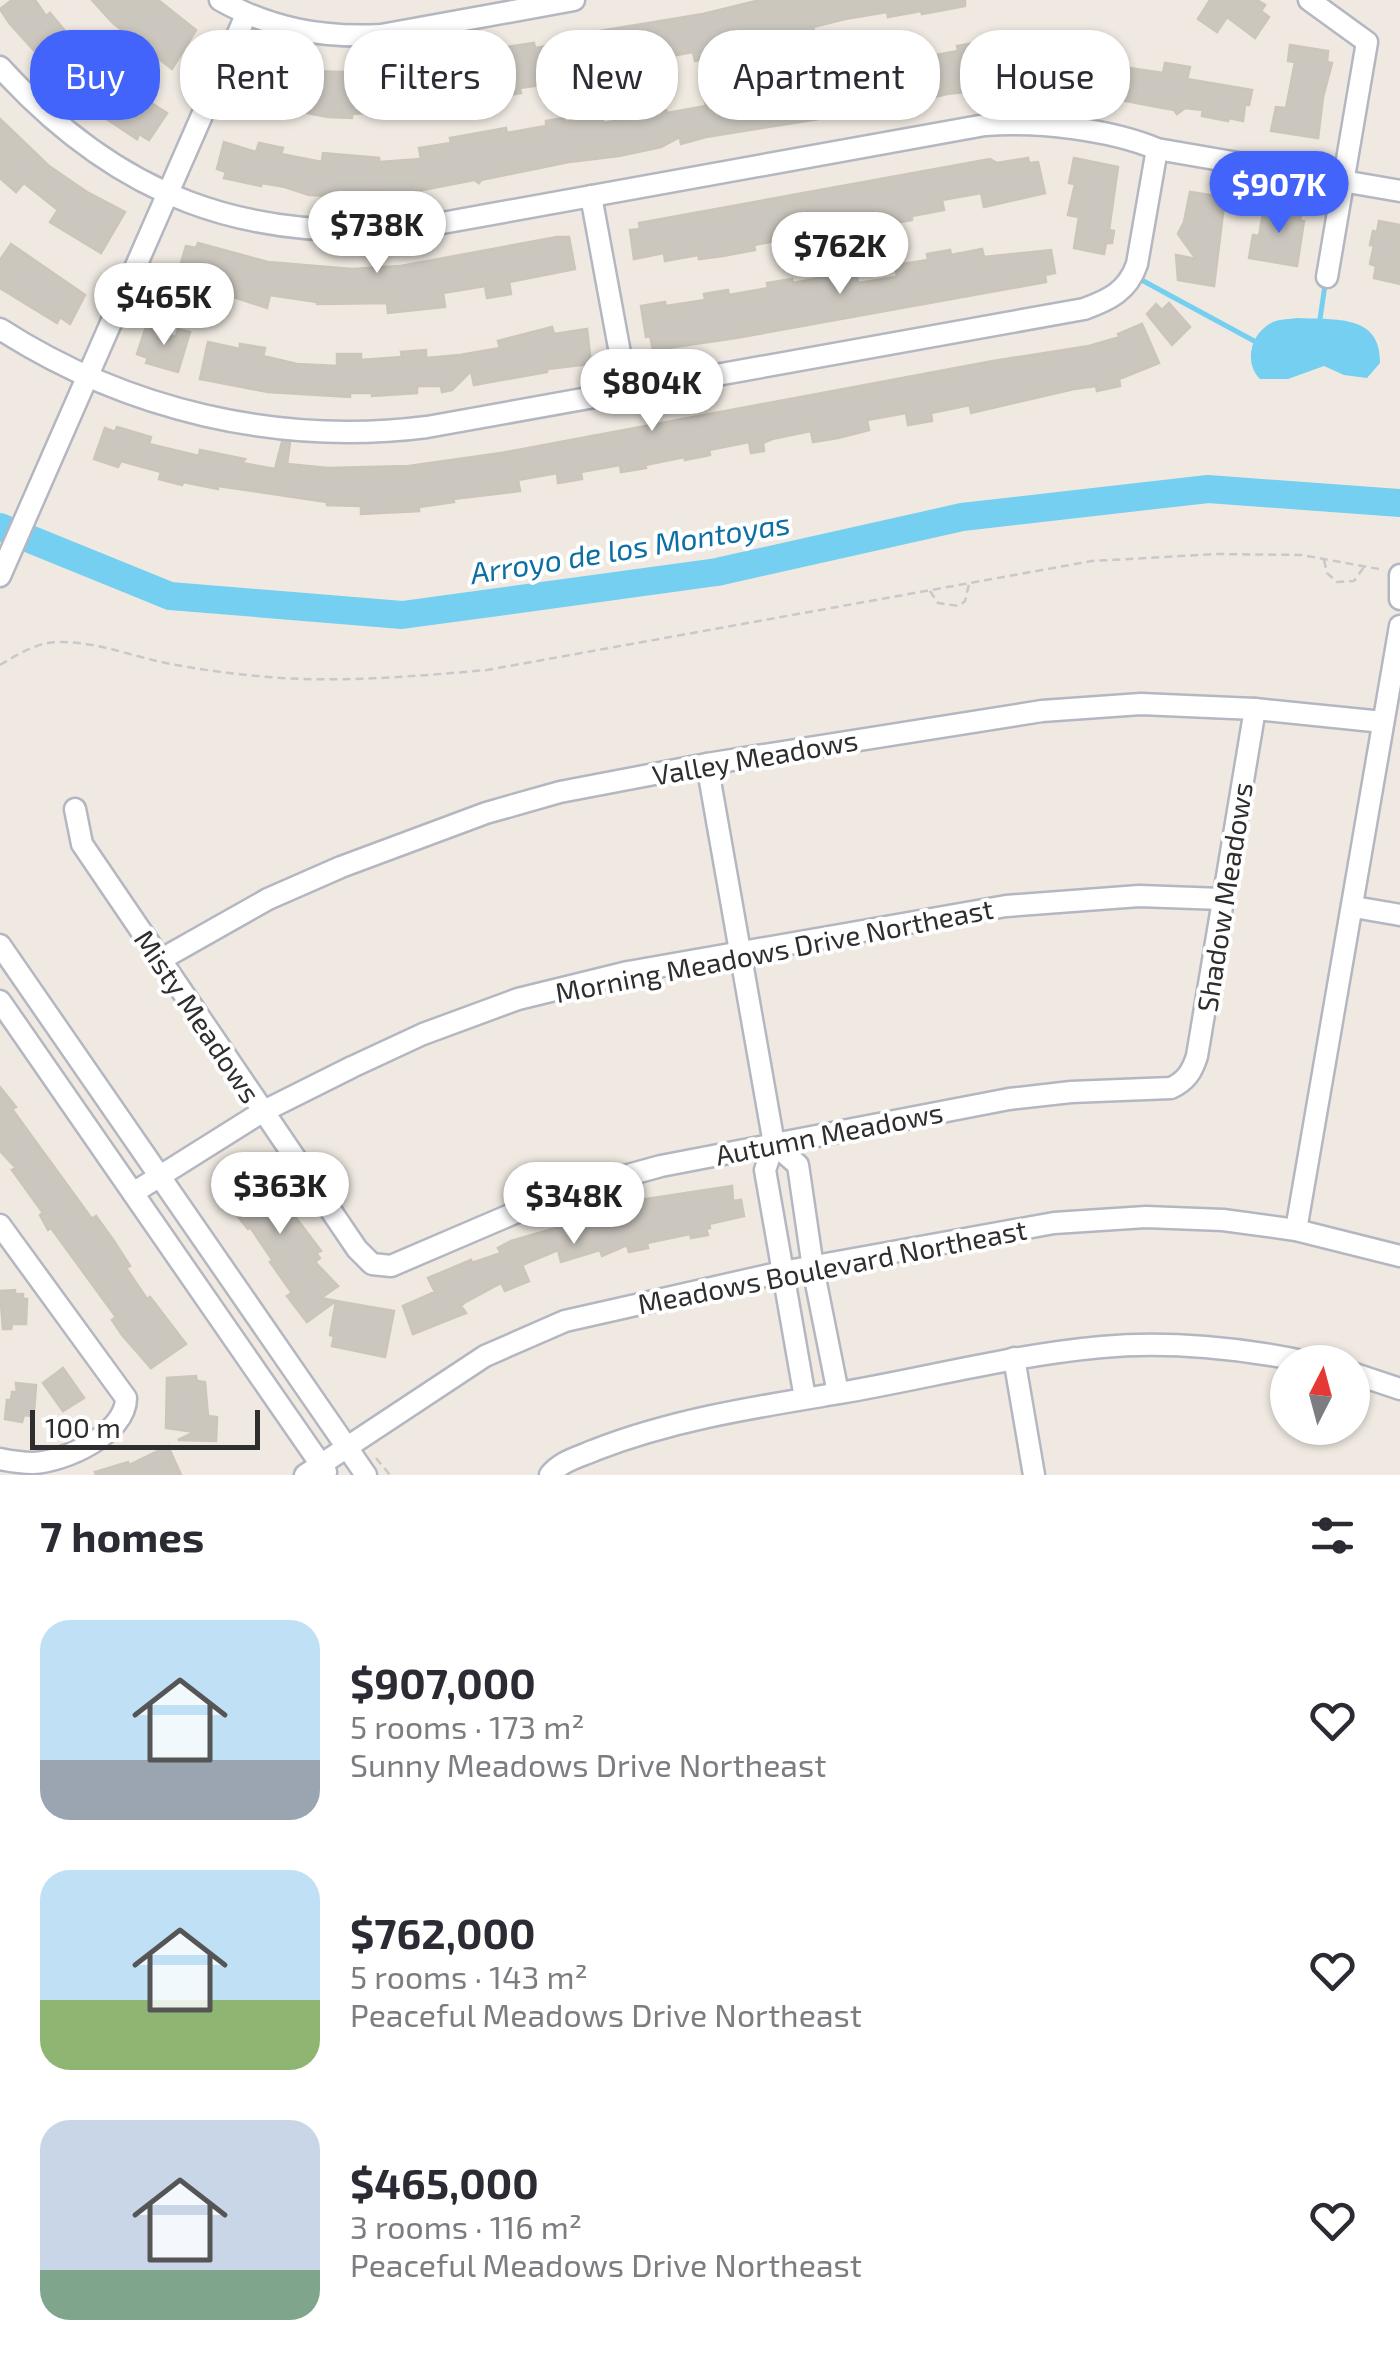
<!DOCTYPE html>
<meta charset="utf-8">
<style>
:root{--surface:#fff;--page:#f2f2f3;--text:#2b2b33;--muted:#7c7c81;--accent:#4264fb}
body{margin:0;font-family:"Exo 2",sans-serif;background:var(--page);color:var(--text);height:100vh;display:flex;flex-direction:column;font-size:38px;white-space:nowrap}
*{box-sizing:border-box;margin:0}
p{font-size:32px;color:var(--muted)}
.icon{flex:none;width:55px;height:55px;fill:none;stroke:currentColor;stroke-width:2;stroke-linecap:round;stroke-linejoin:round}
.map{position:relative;height:1475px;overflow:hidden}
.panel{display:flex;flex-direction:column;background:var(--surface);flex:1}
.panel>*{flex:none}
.banner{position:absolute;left:30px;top:30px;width:1340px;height:90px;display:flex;gap:20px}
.needle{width:65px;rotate:6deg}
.fabs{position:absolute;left:1270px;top:1345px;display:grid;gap:20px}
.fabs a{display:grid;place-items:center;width:100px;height:100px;border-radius:50%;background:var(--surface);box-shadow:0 2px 8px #0004;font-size:50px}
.scale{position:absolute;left:30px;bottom:25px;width:230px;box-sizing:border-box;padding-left:10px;border:5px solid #2e2e2e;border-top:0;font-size:28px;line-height:35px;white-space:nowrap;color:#2e2e2e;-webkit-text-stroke:8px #fff;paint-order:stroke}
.price{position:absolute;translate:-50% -85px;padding:0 22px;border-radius:35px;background:#fff;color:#222;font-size:32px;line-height:65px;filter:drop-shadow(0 2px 5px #0008)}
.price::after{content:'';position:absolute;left:50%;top:60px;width:30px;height:22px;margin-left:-15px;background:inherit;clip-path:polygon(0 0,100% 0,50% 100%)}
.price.active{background:var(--accent);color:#fff}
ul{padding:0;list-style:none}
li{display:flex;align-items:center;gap:30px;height:250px;padding:0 40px}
li span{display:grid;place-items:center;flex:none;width:280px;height:200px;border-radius:30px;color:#555}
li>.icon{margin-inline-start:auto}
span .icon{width:120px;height:120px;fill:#fffc;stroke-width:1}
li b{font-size:42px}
h2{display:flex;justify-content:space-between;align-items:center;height:120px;padding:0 40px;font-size:42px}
.chip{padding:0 35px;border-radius:40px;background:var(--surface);box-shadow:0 2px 8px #0004;font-size:35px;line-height:90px}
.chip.active{background:var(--accent);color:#fff}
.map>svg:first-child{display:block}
</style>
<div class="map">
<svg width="1400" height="1475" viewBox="0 0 1400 1475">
<rect width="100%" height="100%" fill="#efe9e1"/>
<path fill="#75cff0" d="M1298,318c38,2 83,-4 82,45l-13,15 -23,-3 -20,-9 -36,13h-28c-17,-17 -9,-47 13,-57 7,-3 17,-3 25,-4z"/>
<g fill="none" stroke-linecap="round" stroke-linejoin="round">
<g stroke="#75cff0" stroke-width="5">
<polyline points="1136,277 1256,342"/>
<polyline points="1320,319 1325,285"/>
</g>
<polyline stroke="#75cff0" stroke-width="28" points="0,527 170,596 402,615 717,572 962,517 1208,489 1400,503"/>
</g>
<g fill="#cbc7bf" stroke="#cbc5ba" stroke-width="2.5">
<polygon points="12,0 35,0 46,16 50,13 71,38 78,31 117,71 116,73 141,92 139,95 167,113 149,140 139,134 137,139 81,102 10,24 0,9"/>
<polygon points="92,0 158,0 196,30 172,69 113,23"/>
<polygon points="760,0 965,0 965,6 922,14 921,11 888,17 887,12 845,19 813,27 814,31 718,52 719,56 695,61 693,52 655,59 656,64 630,68 629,64 589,71 590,78 520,88 521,93 497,97 496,92 463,98 462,91 424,96 425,101 388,108 388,111 352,114 352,118 328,117 255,103 266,58 309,68 308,71 345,72 350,67 352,72 394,69 506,47 534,43 535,48 559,44 557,38 703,14"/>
<polygon points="1210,0 1257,0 1265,5 1261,11 1269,17 1255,38 1227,17 1217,32 1198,19"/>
<polygon points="1034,41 1059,43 1058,56 1099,63 1101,51 1125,55 1123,67 1163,73 1165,63 1190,67 1187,79 1252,90 1249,105 1245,105 1243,121 1229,118 1228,121 1202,116 1203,110 1185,108 1177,114 1174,110 1110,98 1010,84 1010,87 947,94 888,108 706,137 681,144 680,137 661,147 619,156 569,162 481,180 479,183 474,180 392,196 392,192 369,190 369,196 332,193 332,196 309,195 285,187 262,183 261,186 224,178 226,172 217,169 224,142 256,152 259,143 283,148 281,154 322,162 323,153 379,158 379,162 421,159 419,148 451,143 450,138 506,128 507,133 546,126 546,121 564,118 565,122 602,115 603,123 643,116 641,104 658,101 660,110 666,110 667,113 706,106 703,92 727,88 728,92 768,86 767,82 799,75 854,66 857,78 896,71 894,59 918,55 919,58 958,51 957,46 975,43 976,48"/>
<polygon points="1290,45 1328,51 1327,62 1332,63 1323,97 1318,138 1271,131 1276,107 1286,108 1295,62 1288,61"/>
<polygon points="0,119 49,166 87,192 125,212 101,253 50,222 58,210 24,183 16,192 0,178"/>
<polygon points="1028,158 1029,163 1038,162 1045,193 984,207 981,193 942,200 944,210 912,216 912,220 793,241 793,238 754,245 755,250 723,256 699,259 698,255 665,261 664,253 634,259 630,230 640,229 639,223 990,159 997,163"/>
<polygon points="1074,158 1118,167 1109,230 1114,231 1112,243 1106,243 1104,254 1074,248 1079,217 1068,215 1075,184 1069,183"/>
<polygon points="1190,192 1225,197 1214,286 1178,280 1176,255 1196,259 1178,234 1184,222"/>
<polygon points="1265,203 1302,209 1300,221 1304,221 1297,266 1249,258 1253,235 1259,236"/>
<polygon points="1379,221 1400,225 1400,284 1374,278 1376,266 1370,264 1374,245 1370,245 1373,231 1377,232"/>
<polygon points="557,237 569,237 575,269 509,282 511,294 487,298 485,286 443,293 445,307 388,313 387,303 317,304 317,302 270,295 267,308 209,289 211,283 178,273 186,246 196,248 198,243 268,262 352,269 401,266"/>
<polygon points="11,244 85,295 70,324 60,317 57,323 0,288 0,260"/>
<polygon points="982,249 984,257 1051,250 1055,273 1045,275 1046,282 736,338 661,349 653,349 650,336 646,337 641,306 665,302 666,306 705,300 704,294 728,290 729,295 768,288 767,283 792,279 793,283 831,276 830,272 855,267 858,283 897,277 895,265 928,260 927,254 950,250 951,255"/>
<polygon points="1169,303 1190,327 1172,345 1147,314 1156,304 1162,310"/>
<polygon points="1142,324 1159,363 1119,379 1120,386 1097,391 1096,386 1074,389 971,413 970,405 931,413 932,421 908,425 906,413 867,420 869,430 838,438 813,442 811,431 772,439 763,443 764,451 751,453 749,442 709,450 710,455 685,460 685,457 645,465 646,468 621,472 620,465 581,472 582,479 558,483 557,473 518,480 520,491 453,499 454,502 419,507 419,511 361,514 361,506 327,505 327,502 218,486 218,489 183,482 182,485 159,479 161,472 121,461 118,467 94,459 105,428 115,432 117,427 151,437 149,444 199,456 200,450 245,459 242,463 275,469 282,442 290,442 287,464 328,468 409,466 501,453 993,361 1089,346 1120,337 1118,334"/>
<polygon points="146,327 176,337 178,329 190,332 178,372 146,363 148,358 137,354"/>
<polygon points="552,327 554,334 587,329 591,364 547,369 547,372 474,385 471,371 452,390 442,392 441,386 417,386 417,393 372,396 372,393 350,393 350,397 268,392 200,379 208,342 240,349 240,344 265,348 263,356 297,364 337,366 337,354 361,354 361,360 402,357 401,352 426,350 426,358 460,355 500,348 498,341"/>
<polygon points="0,1087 16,1107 12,1109 92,1219 96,1216 114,1241 130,1266 126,1268 147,1299 150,1297 186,1344 151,1368 122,1335 112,1320 116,1317 51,1228 48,1230 40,1215 43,1213 12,1170 16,1168 0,1151"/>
<polygon points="252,1158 259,1168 263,1166 285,1203 321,1251 316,1253 320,1258 315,1262 338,1286 321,1298 336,1301 307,1322 287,1296 292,1293 270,1262 273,1261 250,1227 248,1229 234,1212 237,1210 219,1179"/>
<polygon points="732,1186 733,1201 741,1200 744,1216 709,1224 710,1228 706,1229 708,1235 691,1238 690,1234 647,1243 648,1248 629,1252 627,1245 602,1256 600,1250 561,1262 558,1250 522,1265 529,1281 505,1291 501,1283 464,1303 461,1306 466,1313 413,1334 403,1306 435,1292 428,1278 471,1260 472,1263 501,1253 498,1248 511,1241 584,1220 582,1216 627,1202"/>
<polygon points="15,1290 15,1294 23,1294 23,1299 27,1299 26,1324 12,1324 11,1329 3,1329 0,1291"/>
<polygon points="336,1301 394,1311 385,1357 332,1346 334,1336 330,1335"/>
<polygon points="63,1368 84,1398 63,1411 43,1383"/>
<polygon points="196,1376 197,1381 205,1382 208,1416 217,1417 216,1441 178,1440 195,1432 166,1428 167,1378"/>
<polygon points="16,1383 36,1385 34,1412 29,1410 30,1416 24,1415 22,1422 5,1419 7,1400 11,1400 12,1392 17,1392"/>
<polygon points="168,1446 181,1475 96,1475 95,1472 128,1462 129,1465"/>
</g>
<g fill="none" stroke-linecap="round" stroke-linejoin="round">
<defs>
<g id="minor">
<path d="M220,0c51,29 103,38 161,35l193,-35"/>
<polyline points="1309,0 1367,42 1327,277"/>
<path d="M0,67c118,130 246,177 420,160l565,-102c52,-4 124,4 172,24l243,42"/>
<polyline points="591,196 627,391"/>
<path d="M0,329c126,81 278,117 427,98l657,-118c25,-9 44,-18 53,-45l20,-115"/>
<polyline points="1400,575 1400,599"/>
<polyline points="0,576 246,15"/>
<polyline points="707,764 774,1144 765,1170 805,1398"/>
<path d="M75,809l7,35 275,405 15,15 19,2 168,-72 102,-28 348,-67 62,-7 100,-4c15,-7 21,-16 26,-32l58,-347"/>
<polyline points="1354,907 1400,915"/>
<polyline points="0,945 366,1475"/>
<polyline points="160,960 268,899 341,867 486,813 560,792 707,764 1042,711 1141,704 1255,709 1383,722"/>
<polyline points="0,1001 326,1472"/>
<polyline points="774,1144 798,1165 813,1268 838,1393"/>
<polyline points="133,1193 262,1112 352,1067 423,1034 518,999 628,972 1006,906 1139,896 1222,899"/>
<path d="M0,1225l126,173c0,36 -62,64 -93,65 -11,0 -23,-2 -33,-4"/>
<polyline points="1296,1230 1400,626"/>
<polyline points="1014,1358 1034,1475"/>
<polyline points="1352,1373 1400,1389"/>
<polyline points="305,1475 485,1356 565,1321 782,1272 1054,1223 1146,1217 1223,1220 1296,1230 1400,1256"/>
<path d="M550,1475c11,-14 29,-18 45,-25 80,-31 161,-43 245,-57 87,-15 173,-38 262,-46 66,-6 141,1 205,15"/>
</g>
</defs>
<use href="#minor" stroke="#b4b7c1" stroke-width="25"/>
<g stroke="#c9c9c9" stroke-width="2.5" stroke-dasharray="8 5" stroke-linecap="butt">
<polyline points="1324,560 1327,573 1337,582 1354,581 1364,567"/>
<polyline points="930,591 938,603 959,606 965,601 969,584"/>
<path d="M0,665c15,-9 31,-19 48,-22 37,-5 77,11 113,19 39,8 80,13 120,16 69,4 137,-2 206,-8l605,-109 125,-7 85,1 82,15"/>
<polyline points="376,1458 390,1475"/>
</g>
<use href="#minor" stroke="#fff" stroke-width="20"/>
</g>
<g text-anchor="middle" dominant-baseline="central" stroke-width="8" stroke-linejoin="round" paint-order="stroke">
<g font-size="28" fill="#2e2e2e" stroke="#fff">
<text transform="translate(755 757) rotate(-10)">Valley Meadows</text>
<text transform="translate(1224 897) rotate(-81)">Shadow Meadows</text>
<text transform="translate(774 950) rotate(-11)">Morning Meadows Drive Northeast</text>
<text transform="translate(198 1016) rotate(56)">Misty Meadows</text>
<text transform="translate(829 1133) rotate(-11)">Autumn Meadows</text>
<text transform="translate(832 1266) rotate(-11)">Meadows Boulevard Northeast</text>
</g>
<g font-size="30" font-style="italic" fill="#0d6fa3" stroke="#fff">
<text transform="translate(630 547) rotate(-9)">Arroyo de los Montoyas</text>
</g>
</g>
</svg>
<div class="fabs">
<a><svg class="needle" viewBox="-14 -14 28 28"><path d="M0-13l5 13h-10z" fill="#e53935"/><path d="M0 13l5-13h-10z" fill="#7c7c81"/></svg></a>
</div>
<div class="scale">100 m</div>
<b class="price active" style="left:1279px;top:236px">$907K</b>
<b class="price" style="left:377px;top:276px">$738K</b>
<b class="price" style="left:840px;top:297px">$762K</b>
<b class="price" style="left:164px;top:348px">$465K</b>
<b class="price" style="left:652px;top:434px">$804K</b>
<b class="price" style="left:280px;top:1237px">$363K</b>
<b class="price" style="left:574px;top:1247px">$348K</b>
<div class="banner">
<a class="chip active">Buy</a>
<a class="chip">Rent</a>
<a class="chip">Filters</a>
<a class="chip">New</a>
<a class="chip">Apartment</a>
<a class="chip">House</a>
</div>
</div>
<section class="panel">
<h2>7 homes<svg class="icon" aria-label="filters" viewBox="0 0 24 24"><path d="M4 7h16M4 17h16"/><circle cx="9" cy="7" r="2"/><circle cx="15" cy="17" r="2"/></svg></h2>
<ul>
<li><span style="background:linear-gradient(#bfe0f5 70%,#9aa5b1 0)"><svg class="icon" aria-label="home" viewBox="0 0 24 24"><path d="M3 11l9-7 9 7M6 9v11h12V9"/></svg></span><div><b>$907,000</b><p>5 rooms · 173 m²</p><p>Sunny Meadows Drive Northeast</p></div><svg class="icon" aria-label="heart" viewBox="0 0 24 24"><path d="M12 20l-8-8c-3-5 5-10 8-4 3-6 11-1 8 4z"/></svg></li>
<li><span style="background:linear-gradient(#bfe0f5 65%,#8fb573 0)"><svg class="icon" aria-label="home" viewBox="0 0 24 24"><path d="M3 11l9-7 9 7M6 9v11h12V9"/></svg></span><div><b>$762,000</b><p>5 rooms · 143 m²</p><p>Peaceful Meadows Drive Northeast</p></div><svg class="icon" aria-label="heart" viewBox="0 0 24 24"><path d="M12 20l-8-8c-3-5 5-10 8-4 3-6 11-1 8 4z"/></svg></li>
<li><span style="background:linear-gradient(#c9d6e8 75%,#7fa58c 0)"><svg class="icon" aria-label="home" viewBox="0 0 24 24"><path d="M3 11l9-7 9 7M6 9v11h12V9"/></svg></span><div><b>$465,000</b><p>3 rooms · 116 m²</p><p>Peaceful Meadows Drive Northeast</p></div><svg class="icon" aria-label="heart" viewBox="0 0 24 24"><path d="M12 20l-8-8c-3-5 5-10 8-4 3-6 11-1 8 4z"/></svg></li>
</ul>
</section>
